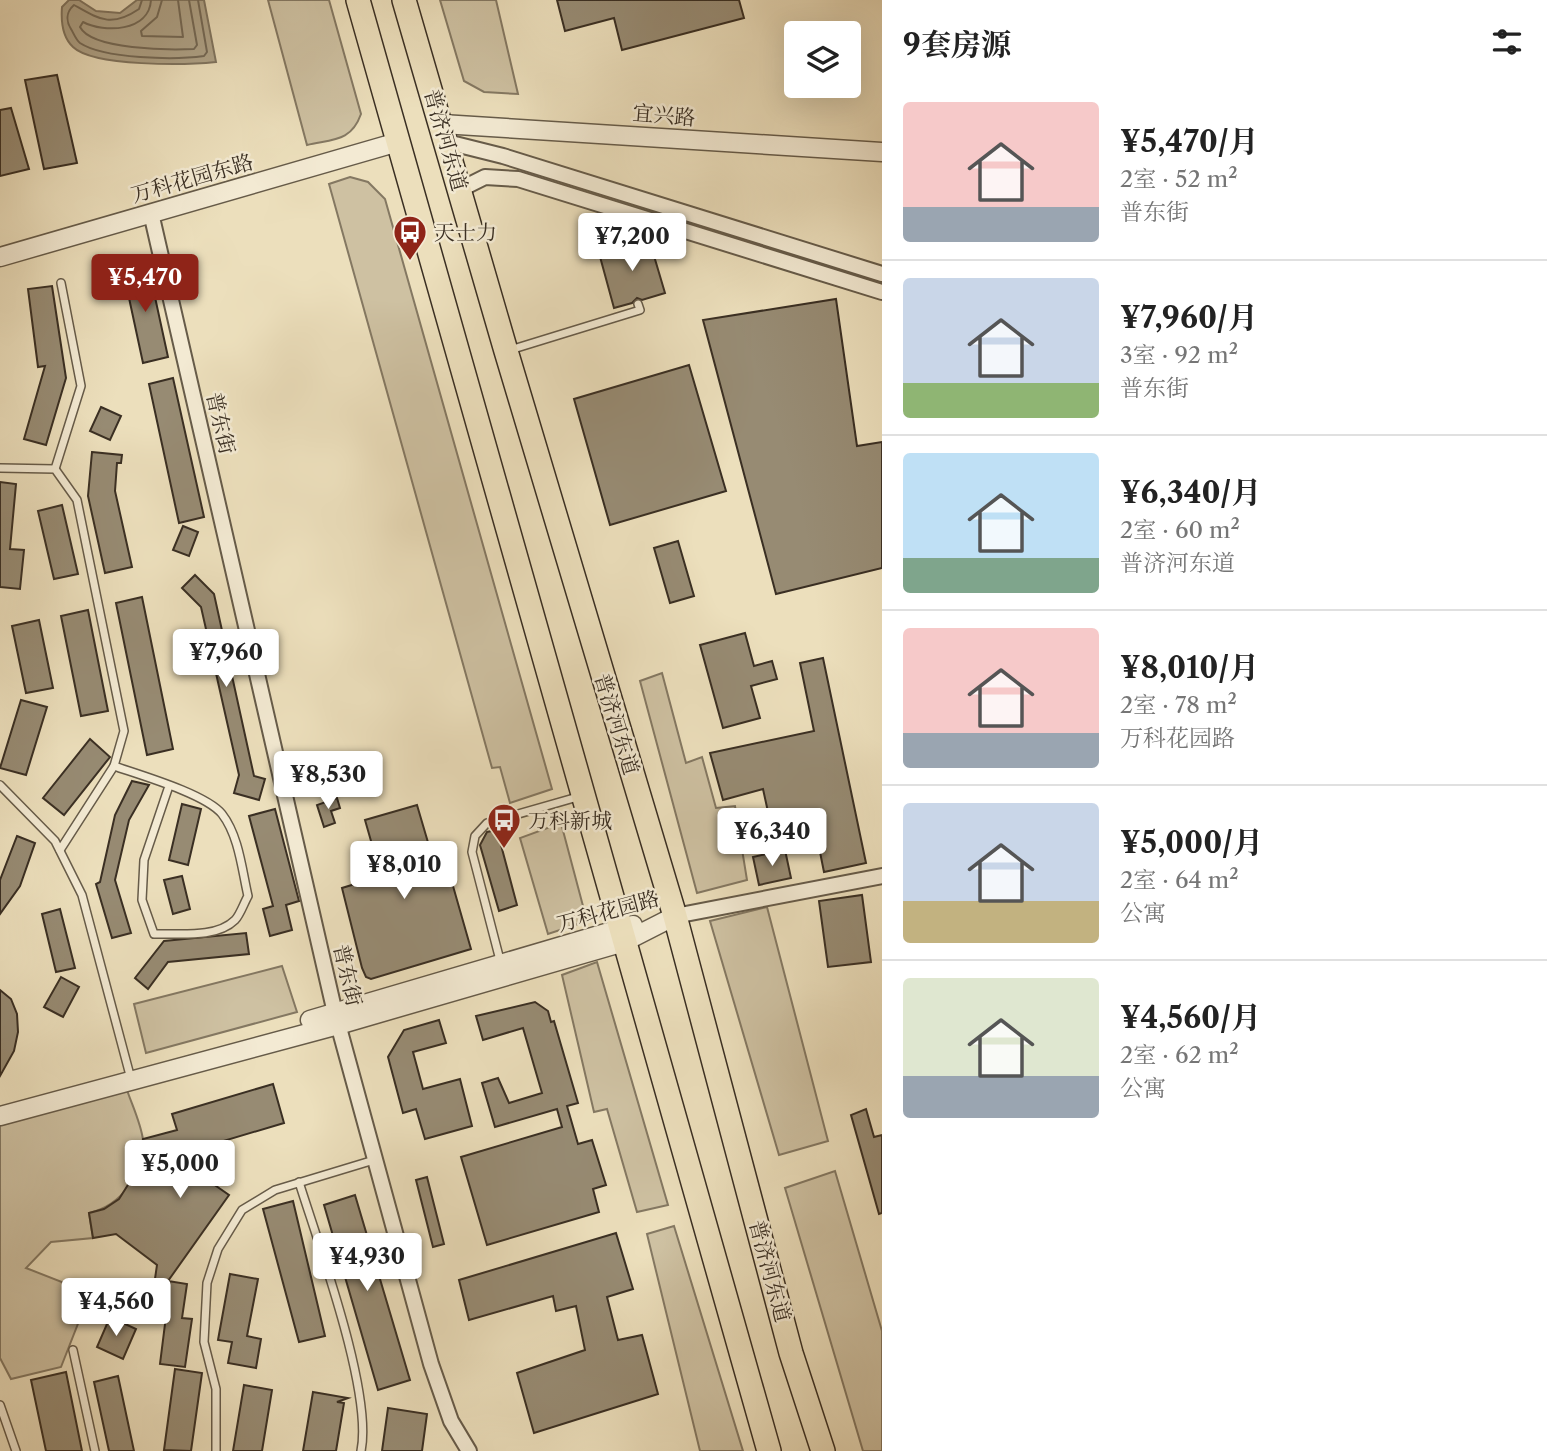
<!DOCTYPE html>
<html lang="zh">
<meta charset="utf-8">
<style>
:root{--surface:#fff;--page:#f2f2f2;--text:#222;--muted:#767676;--line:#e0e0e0;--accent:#8f2418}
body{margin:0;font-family:"Libre Caslon Text","Noto Serif SC",serif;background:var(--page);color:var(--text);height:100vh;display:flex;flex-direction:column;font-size:26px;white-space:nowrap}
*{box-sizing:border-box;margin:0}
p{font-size:23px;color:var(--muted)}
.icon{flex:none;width:38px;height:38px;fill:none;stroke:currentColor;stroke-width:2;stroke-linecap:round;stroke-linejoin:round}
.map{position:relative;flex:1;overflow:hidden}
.sheet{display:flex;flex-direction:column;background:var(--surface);width:665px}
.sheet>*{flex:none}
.controls{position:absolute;left:784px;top:21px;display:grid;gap:14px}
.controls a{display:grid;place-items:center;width:77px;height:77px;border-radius:7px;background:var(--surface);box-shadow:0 7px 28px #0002;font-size:35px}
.price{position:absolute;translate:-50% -60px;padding:0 16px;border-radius:7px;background:#fff;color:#222;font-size:23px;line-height:46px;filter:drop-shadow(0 2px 4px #0008)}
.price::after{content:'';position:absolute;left:50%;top:42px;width:21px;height:16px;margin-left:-10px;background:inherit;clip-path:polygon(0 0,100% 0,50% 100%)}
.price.active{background:var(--accent);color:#fff}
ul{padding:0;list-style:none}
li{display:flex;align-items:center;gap:21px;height:175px;padding:0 21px}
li+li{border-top:2px solid var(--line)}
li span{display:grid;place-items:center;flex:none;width:196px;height:140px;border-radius:7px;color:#555}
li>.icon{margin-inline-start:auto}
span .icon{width:84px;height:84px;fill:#fffc;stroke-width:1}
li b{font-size:30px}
h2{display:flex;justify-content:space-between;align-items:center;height:84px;padding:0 21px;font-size:30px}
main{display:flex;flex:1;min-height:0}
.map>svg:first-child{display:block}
</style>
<main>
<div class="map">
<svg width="882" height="1451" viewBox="0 0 882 1451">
<rect width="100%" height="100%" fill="#ecdfbc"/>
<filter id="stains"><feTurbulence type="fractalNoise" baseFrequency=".00286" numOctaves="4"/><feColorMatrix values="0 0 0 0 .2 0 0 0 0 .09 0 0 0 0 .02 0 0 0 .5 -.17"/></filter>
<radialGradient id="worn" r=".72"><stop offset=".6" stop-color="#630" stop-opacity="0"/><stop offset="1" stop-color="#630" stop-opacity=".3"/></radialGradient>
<g fill="#cec1a2" stroke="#847862" stroke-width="2">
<path d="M268,0h61l32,114c-10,28 -28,25 -54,31z"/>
<polygon points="440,0 496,0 518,94 484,92 464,81"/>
<polygon points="350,177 368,182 385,199 552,789 510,803 500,767 492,768 329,184"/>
<polygon points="662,673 686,763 702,757 716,808 735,806 747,880 697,893 640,681"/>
<polygon points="561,823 587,921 548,934 520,838"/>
<polygon points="767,907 828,1141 779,1155 710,921"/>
<polygon points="597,962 668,1205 637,1212 607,1109 594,1112 562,975"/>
<polygon points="282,966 297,1012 146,1053 134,1004"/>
<path d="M126,1087c5,16 15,36 17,53 3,34 -23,66 -54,73l4,25 -42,4 -25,26 64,25 -29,74 -50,12 -11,-21v-237z"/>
<polygon points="835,1171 882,1331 882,1451 863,1451 785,1188"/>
<polygon points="674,1226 743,1451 700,1451 647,1234"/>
</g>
<path fill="#afa388" stroke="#807560" stroke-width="2" d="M69,0h10l17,11 24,2 17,-13h67l12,62c-29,3 -122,5 -143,-15 -11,-10 -12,-27 -11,-40z"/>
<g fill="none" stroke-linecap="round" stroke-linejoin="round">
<g stroke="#746956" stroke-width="2">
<path d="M142,0l-3,9c-28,19 -40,10 -65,-4 -8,7 -8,16 -3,24 3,5 5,11 9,14 24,16 95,17 124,13l3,-4 -9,-52"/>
<path d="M151,0c-2,32 -47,33 -68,22l-3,5c12,23 89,23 114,22l3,-4 -8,-45"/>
<polyline points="162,0 157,17 141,31 142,36 183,37 178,0"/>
</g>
</g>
<g fill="#978b73" stroke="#3a2f23" stroke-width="2">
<polygon points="557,0 739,0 744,18 622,50 614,18 565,31"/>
<polygon points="57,75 77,163 44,169 25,80"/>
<polygon points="11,108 29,169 0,176 0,110"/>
<polygon points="649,239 665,293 642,300 637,298 632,303 614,308 599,253"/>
<polygon points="148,265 168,357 143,363 123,270"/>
<polygon points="52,286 66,378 46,445 24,439 45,366 38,367 28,289"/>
<polygon points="836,299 857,446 882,442 882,568 776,594 703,320"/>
<polygon points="689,365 726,491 610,525 574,399"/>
<polygon points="173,378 204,517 179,523 149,384"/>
<polygon points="101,407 121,416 110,440 90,431"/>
<polygon points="92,452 122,455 121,463 117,463 115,491 132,567 105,573 88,496"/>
<polygon points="0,482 16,484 10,549 24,550 20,589 0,587"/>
<polygon points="62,505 78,574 54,579 38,511"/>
<polygon points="183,526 198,532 189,556 173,550"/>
<polygon points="678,541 694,596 670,603 654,548"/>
<polygon points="195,575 214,594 254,776 265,779 259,800 234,793 239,775 201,607 182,588"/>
<polygon points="142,597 173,749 147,755 116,603"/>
<polygon points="88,610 108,711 81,716 61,616"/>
<polygon points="39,620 53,688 26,693 12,626"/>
<polygon points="745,633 754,666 772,661 777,679 751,686 760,718 723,728 700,645"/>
<polygon points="823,658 866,863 824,872 812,812 770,821 763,789 723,800 710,753 814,731 800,663"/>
<polygon points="21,700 47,707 26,775 0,768"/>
<polygon points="90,739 110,757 64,815 43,798"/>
<polygon points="132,781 149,785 129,820 115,880 131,933 112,938 96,884 100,882 115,815"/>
<polygon points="337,798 340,808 331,811 335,823 324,827 317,805"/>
<polygon points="182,804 201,809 188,865 169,860"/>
<polygon points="417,805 437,873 449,872 471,949 371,979 366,977 362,968 342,888 381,876 365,820"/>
<polygon points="275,809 299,901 286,905 292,930 270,936 263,909 273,906 249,816"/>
<polygon points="497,830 517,905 499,911 480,845 487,832"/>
<polygon points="17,836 35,843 20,886 0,914 0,880"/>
<polygon points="785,850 791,878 759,885 753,857"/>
<polygon points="182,876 190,909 173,914 164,880"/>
<polygon points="862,895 871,962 828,967 819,901"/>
<polygon points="60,909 75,968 56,972 42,914"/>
<polygon points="246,933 249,954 168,962 148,989 135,978 164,941"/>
<polygon points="61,977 79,987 63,1017 44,1007"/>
<polygon points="0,990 11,999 17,1014 18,1032 14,1051 0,1076"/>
<polygon points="535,1002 548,1011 551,1022 554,1021 578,1103 567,1106 578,1144 592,1140 606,1185 593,1189 599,1212 487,1245 461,1157 562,1127 557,1109 495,1127 482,1083 498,1078 509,1103 542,1093 523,1028 483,1040 476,1016"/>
<polygon points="439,1020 446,1043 413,1052 423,1089 460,1079 472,1126 425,1139 416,1109 403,1113 388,1057 404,1030"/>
<polygon points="273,1084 284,1123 173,1156 229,1195 168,1281 187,1284 182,1318 192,1319 185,1367 160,1364 166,1316 150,1313 157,1265 116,1234 93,1238 89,1213 104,1209 119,1199 138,1169 143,1139 177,1130 172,1114"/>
<polygon points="866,1109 874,1137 882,1135 882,1213 879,1214 851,1115"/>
<polygon points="427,1177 444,1244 433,1247 416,1180"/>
<polygon points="355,1195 410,1380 378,1390 324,1205"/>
<polygon points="293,1201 325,1336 299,1342 263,1209"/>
<polygon points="616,1233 633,1289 607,1297 618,1340 642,1335 658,1394 534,1433 517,1373 585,1350 576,1306 556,1311 553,1296 469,1320 459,1280"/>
<polygon points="230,1274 258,1279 247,1336 261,1339 256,1368 228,1363 232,1342 218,1340"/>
<polygon points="110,1317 136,1329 123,1359 97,1347"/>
<polygon points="175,1369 202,1373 191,1451 164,1450"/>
<polygon points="66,1372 82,1451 46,1451 31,1380"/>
<polygon points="118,1376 134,1451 109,1451 94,1382"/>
<polygon points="244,1385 272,1390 262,1451 233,1451"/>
<polygon points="313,1392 348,1398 337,1402 344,1403 336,1451 303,1451"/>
<polygon points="388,1408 427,1414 422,1451 382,1451"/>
</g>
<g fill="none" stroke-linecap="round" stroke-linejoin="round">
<defs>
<g id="service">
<polyline points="611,209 620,242"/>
<polyline points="510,350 640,310 638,304"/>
<polyline points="0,468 55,469 77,500 124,731 114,766 60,850"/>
<polyline points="55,469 81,386 61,283"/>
<path d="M114,766c26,9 92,28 108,48 17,22 20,56 26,82 -4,7 -8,19 -13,24 -19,19 -58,13 -81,14l-12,-34 2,-40 25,-74"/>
<polyline points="0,785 55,841 82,895 131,1079"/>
<polyline points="501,964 472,852 475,836 487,823 581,796"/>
<path d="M299,1182c19,61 74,210 62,269"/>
<polyline points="73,1350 95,1451"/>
<polyline points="0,1405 16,1451"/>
<polyline points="216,1451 216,1389 204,1342 207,1283 218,1249 242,1210 275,1190 374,1160"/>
</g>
<g id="minor">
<polyline points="447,142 503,156 882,274"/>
<polyline points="461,189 485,177 518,179 882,292"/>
<polyline points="151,213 335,1013 431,1364 451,1421 469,1451"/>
<polyline points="675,916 882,876"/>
</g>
<g id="tertiary">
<polyline points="442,124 882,152"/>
<polyline points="0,257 398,142"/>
<polyline points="310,1020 633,925"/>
<polyline points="0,1116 338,1025 624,942 675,916"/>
</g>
<g id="primary">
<polyline points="358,0 769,1451"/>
<polyline points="404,0 506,351 675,916 791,1353 823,1451"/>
</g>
</defs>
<use href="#service" stroke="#665b49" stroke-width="10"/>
<use href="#minor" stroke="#665b49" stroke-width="18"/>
<use href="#tertiary" stroke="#665b49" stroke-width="21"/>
<use href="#primary" stroke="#3a2f23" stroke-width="26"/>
<use href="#service" stroke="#f3ead3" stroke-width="7"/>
<use href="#minor" stroke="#f3ead3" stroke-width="14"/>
<use href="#tertiary" stroke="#f3ead3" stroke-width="18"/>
<use href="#primary" stroke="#ecdfbc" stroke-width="23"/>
</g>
<defs>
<symbol id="bus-pin" viewBox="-11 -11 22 30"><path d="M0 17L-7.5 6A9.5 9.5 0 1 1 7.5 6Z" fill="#8f2418" stroke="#f3ead3"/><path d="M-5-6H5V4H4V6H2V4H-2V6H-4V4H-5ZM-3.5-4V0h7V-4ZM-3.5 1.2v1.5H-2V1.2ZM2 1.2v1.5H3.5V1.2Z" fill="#fff"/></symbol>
</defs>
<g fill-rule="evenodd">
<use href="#bus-pin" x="391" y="213" width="38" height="52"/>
<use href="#bus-pin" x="485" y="801" width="38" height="52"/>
</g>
<g text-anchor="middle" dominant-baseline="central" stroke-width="5" stroke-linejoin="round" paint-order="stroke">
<g font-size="21" fill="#3a2f23" stroke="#f3ead3">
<text transform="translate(664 115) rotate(5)">宜兴路</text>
<text transform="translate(446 140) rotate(74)">普济河东道</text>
<text transform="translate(192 178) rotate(-16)">万科花园东路</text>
<text transform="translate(221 423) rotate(77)">普东街</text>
<text transform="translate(617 724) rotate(73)">普济河东道</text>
<text transform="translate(608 911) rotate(-15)">万科花园路</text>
<text transform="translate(348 975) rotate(77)">普东街</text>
<text transform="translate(770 1271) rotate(75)">普济河东道</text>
</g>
<g font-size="21" fill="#3a2f23" stroke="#f3ead3" text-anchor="start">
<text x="434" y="232">天士力</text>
<text x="528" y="820">万科新城</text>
</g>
</g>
<rect width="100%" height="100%" filter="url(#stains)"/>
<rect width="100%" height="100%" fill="url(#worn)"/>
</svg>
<div class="controls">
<a><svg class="icon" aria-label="layers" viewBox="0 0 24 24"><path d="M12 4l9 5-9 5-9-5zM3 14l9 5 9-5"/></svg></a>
</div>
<b class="price" style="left:632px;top:273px">¥7,200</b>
<b class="price active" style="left:145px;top:314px">¥5,470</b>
<b class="price" style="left:226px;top:689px">¥7,960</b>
<b class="price" style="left:328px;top:811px">¥8,530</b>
<b class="price" style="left:772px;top:868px">¥6,340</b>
<b class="price" style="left:404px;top:901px">¥8,010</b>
<b class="price" style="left:180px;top:1200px">¥5,000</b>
<b class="price" style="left:367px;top:1293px">¥4,930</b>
<b class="price" style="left:116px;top:1338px">¥4,560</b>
</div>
<section class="sheet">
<h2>9套房源<svg class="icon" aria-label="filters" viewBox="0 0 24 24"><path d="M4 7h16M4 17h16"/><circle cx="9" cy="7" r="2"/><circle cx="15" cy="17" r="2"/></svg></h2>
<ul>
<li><span style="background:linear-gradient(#f6c9c9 75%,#9aa5b1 0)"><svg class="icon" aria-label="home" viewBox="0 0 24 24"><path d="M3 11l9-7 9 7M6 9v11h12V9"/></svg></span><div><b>¥5,470/月</b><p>2室 · 52 m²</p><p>普东街</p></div></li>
<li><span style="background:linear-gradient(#c9d6e8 75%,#8fb573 0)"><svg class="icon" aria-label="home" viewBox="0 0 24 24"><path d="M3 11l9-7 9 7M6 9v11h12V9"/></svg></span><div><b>¥7,960/月</b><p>3室 · 92 m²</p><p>普东街</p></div></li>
<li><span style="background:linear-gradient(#bfe0f5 75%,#7fa58c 0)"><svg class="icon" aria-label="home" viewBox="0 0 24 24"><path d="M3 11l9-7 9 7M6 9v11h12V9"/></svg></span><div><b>¥6,340/月</b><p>2室 · 60 m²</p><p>普济河东道</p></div></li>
<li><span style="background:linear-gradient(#f6c9c9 75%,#9aa5b1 0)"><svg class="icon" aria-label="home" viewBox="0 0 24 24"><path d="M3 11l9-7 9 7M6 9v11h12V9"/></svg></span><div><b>¥8,010/月</b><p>2室 · 78 m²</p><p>万科花园路</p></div></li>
<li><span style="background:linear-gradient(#c9d6e8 70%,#c2b280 0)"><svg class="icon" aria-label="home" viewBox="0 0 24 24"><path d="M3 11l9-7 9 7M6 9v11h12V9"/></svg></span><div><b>¥5,000/月</b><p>2室 · 64 m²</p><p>公寓</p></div></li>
<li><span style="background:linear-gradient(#dfe7d0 70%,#9aa5b1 0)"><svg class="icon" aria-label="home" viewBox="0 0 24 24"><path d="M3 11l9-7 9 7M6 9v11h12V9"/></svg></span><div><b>¥4,560/月</b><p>2室 · 62 m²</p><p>公寓</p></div></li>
</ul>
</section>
</main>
